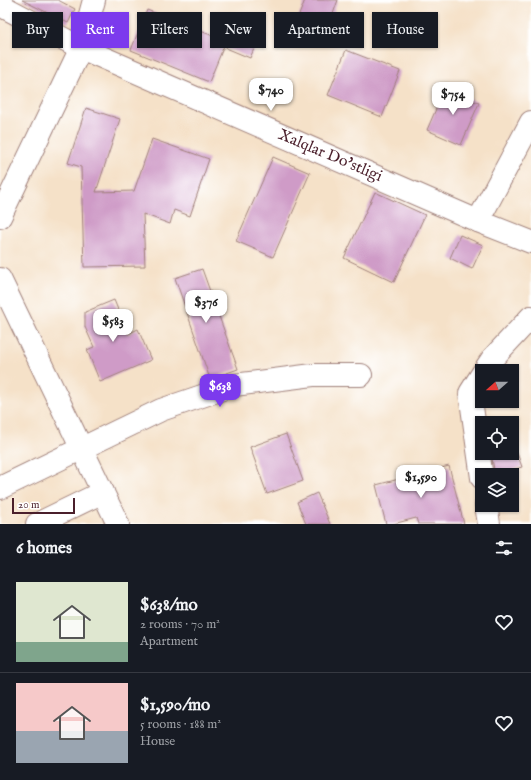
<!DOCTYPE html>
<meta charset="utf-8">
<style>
:root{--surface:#171b24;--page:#242831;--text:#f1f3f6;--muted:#9ea1a6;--line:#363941;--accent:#7c3aed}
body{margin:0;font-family:"IM FELL English",serif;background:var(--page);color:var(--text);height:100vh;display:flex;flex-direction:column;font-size:15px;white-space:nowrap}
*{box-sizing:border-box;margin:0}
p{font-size:13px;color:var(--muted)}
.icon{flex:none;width:22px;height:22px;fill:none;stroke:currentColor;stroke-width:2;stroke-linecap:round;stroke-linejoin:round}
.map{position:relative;height:524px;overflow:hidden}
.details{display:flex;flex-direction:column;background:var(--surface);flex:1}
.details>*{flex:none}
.top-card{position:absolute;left:12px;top:12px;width:507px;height:36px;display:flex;gap:8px}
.needle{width:26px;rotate:249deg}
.fabs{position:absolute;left:475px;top:364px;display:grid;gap:8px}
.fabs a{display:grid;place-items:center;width:44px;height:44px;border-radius:0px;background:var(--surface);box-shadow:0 1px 3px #0004;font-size:20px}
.scale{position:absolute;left:12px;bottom:10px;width:63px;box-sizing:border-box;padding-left:4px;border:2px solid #4a1f2b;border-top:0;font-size:11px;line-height:14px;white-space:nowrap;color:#4a1f2b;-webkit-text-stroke:3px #fff;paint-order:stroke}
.price{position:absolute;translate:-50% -34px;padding:0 9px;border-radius:8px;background:#fff;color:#222;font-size:13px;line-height:26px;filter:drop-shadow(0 1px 2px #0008)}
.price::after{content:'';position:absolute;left:50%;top:24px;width:12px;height:9px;margin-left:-6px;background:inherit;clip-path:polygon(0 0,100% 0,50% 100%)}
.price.selected{background:var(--accent);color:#fff}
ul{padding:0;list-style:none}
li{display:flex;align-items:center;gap:12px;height:100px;padding:0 16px}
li+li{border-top:1px solid var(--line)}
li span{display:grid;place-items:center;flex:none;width:112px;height:80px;border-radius:0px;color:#555}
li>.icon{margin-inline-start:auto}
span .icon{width:48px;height:48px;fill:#fffc;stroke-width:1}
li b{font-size:17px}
h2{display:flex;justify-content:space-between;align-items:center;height:48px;padding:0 16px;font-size:17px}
.chip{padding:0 14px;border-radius:0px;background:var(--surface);box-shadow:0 1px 3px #0004;font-size:14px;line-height:36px}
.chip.selected{background:var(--accent);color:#fff}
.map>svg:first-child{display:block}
</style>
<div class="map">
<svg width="531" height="524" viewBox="0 0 531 524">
<rect width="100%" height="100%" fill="#fff"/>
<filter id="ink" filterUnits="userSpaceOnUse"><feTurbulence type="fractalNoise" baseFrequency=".025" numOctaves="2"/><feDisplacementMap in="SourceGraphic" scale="8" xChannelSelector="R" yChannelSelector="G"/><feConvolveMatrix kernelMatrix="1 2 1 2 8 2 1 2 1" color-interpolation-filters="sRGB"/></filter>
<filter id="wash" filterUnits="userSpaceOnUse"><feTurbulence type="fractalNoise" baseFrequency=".012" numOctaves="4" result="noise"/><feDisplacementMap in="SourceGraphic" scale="16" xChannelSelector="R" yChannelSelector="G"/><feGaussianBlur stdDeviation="0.9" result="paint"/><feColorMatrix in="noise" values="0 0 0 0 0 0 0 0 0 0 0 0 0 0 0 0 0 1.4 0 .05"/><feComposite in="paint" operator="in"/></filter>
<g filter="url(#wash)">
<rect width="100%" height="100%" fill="#f5e1c8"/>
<g id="blocks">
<g fill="#cf9bc7">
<polygon points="22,0 58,0 75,9 68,23"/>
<polygon points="305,0 338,0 325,36 295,25"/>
<polygon points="147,10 226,41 209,82 131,50"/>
<polygon points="235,25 260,35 250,58 226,48"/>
<polygon points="346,50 400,71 382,117 328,95"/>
<polygon points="445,88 479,103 461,145 427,130"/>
<polygon points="86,108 120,119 96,192 134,191 152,139 209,159 190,216 174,210 170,224 143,214 145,266 84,267 81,167 68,163"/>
<polygon points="273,157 310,173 273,257 236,241"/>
<polygon points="375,192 425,215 394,282 344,258"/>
<polygon points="460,235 483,245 472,269 450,258"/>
<polygon points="202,269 238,369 210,379 175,278"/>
<polygon points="114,300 128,334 138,329 151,360 100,382 87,350 94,347 85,327 85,312"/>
<polygon points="286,434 303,481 267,494 250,447"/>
<polygon points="491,453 517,453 522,467 495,475"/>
<polygon points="449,466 464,524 418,524 416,518 393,524 386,524 376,485"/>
<polygon points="317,493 330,524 306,524 297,502"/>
</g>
</g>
</g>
<g filter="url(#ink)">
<use href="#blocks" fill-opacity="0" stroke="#a0807a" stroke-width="1"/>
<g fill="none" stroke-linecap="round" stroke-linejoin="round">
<defs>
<g id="minor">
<polyline points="0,5 81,48 478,221 531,242"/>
<polyline points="0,217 81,48 94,0"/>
<polyline points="478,221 531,122"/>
<polyline points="0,279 118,524"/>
<polyline points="484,371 492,359 531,317"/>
<polyline points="482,374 470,393 482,478"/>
<polyline points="0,488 161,410 234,385 313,375 361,375"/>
<polyline points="486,505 489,524"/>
<polyline points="37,524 103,492"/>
</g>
</defs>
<use href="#minor" stroke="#a0807a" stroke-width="24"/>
<use href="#minor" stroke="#fff" stroke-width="22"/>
</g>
</g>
<g text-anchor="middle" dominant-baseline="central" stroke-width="3" stroke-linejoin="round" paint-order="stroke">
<g font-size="16" fill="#4a1f2b" stroke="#fff">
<text transform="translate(330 156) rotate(23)">Xalqlar Do'stligi</text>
</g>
</g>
</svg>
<div class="fabs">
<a><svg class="needle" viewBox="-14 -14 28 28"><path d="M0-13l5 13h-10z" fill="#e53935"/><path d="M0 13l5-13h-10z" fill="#9ea1a6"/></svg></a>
<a><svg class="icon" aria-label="locate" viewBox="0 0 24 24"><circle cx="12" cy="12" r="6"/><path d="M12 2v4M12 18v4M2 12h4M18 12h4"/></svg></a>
<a><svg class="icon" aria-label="layers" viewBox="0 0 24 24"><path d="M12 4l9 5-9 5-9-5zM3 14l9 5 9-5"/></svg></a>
</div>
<div class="scale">20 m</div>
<b class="price" style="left:271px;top:112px">$740</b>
<b class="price" style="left:453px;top:116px">$754</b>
<b class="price" style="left:206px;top:324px">$376</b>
<b class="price" style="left:113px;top:343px">$583</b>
<b class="price selected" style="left:220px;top:408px">$638</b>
<b class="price" style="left:421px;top:499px">$1,590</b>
<div class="top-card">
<a class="chip">Buy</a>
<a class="chip selected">Rent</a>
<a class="chip">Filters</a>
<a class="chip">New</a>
<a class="chip">Apartment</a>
<a class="chip">House</a>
</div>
</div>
<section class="details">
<h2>6 homes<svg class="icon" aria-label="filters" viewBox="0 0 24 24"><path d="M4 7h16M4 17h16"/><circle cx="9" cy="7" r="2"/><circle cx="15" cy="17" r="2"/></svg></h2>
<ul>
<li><span style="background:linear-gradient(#dfe7d0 75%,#7fa58c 0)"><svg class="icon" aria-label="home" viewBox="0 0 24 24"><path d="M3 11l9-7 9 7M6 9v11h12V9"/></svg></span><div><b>$638/mo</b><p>2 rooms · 70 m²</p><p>Apartment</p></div><svg class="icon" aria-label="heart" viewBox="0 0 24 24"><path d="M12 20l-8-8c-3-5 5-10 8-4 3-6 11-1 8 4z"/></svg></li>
<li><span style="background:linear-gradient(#f6c9c9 60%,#9aa5b1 0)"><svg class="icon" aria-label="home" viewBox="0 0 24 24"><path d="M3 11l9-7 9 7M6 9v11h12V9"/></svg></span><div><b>$1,590/mo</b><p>5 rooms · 188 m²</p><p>House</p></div><svg class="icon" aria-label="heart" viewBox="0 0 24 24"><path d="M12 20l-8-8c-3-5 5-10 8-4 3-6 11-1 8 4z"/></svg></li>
</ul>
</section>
